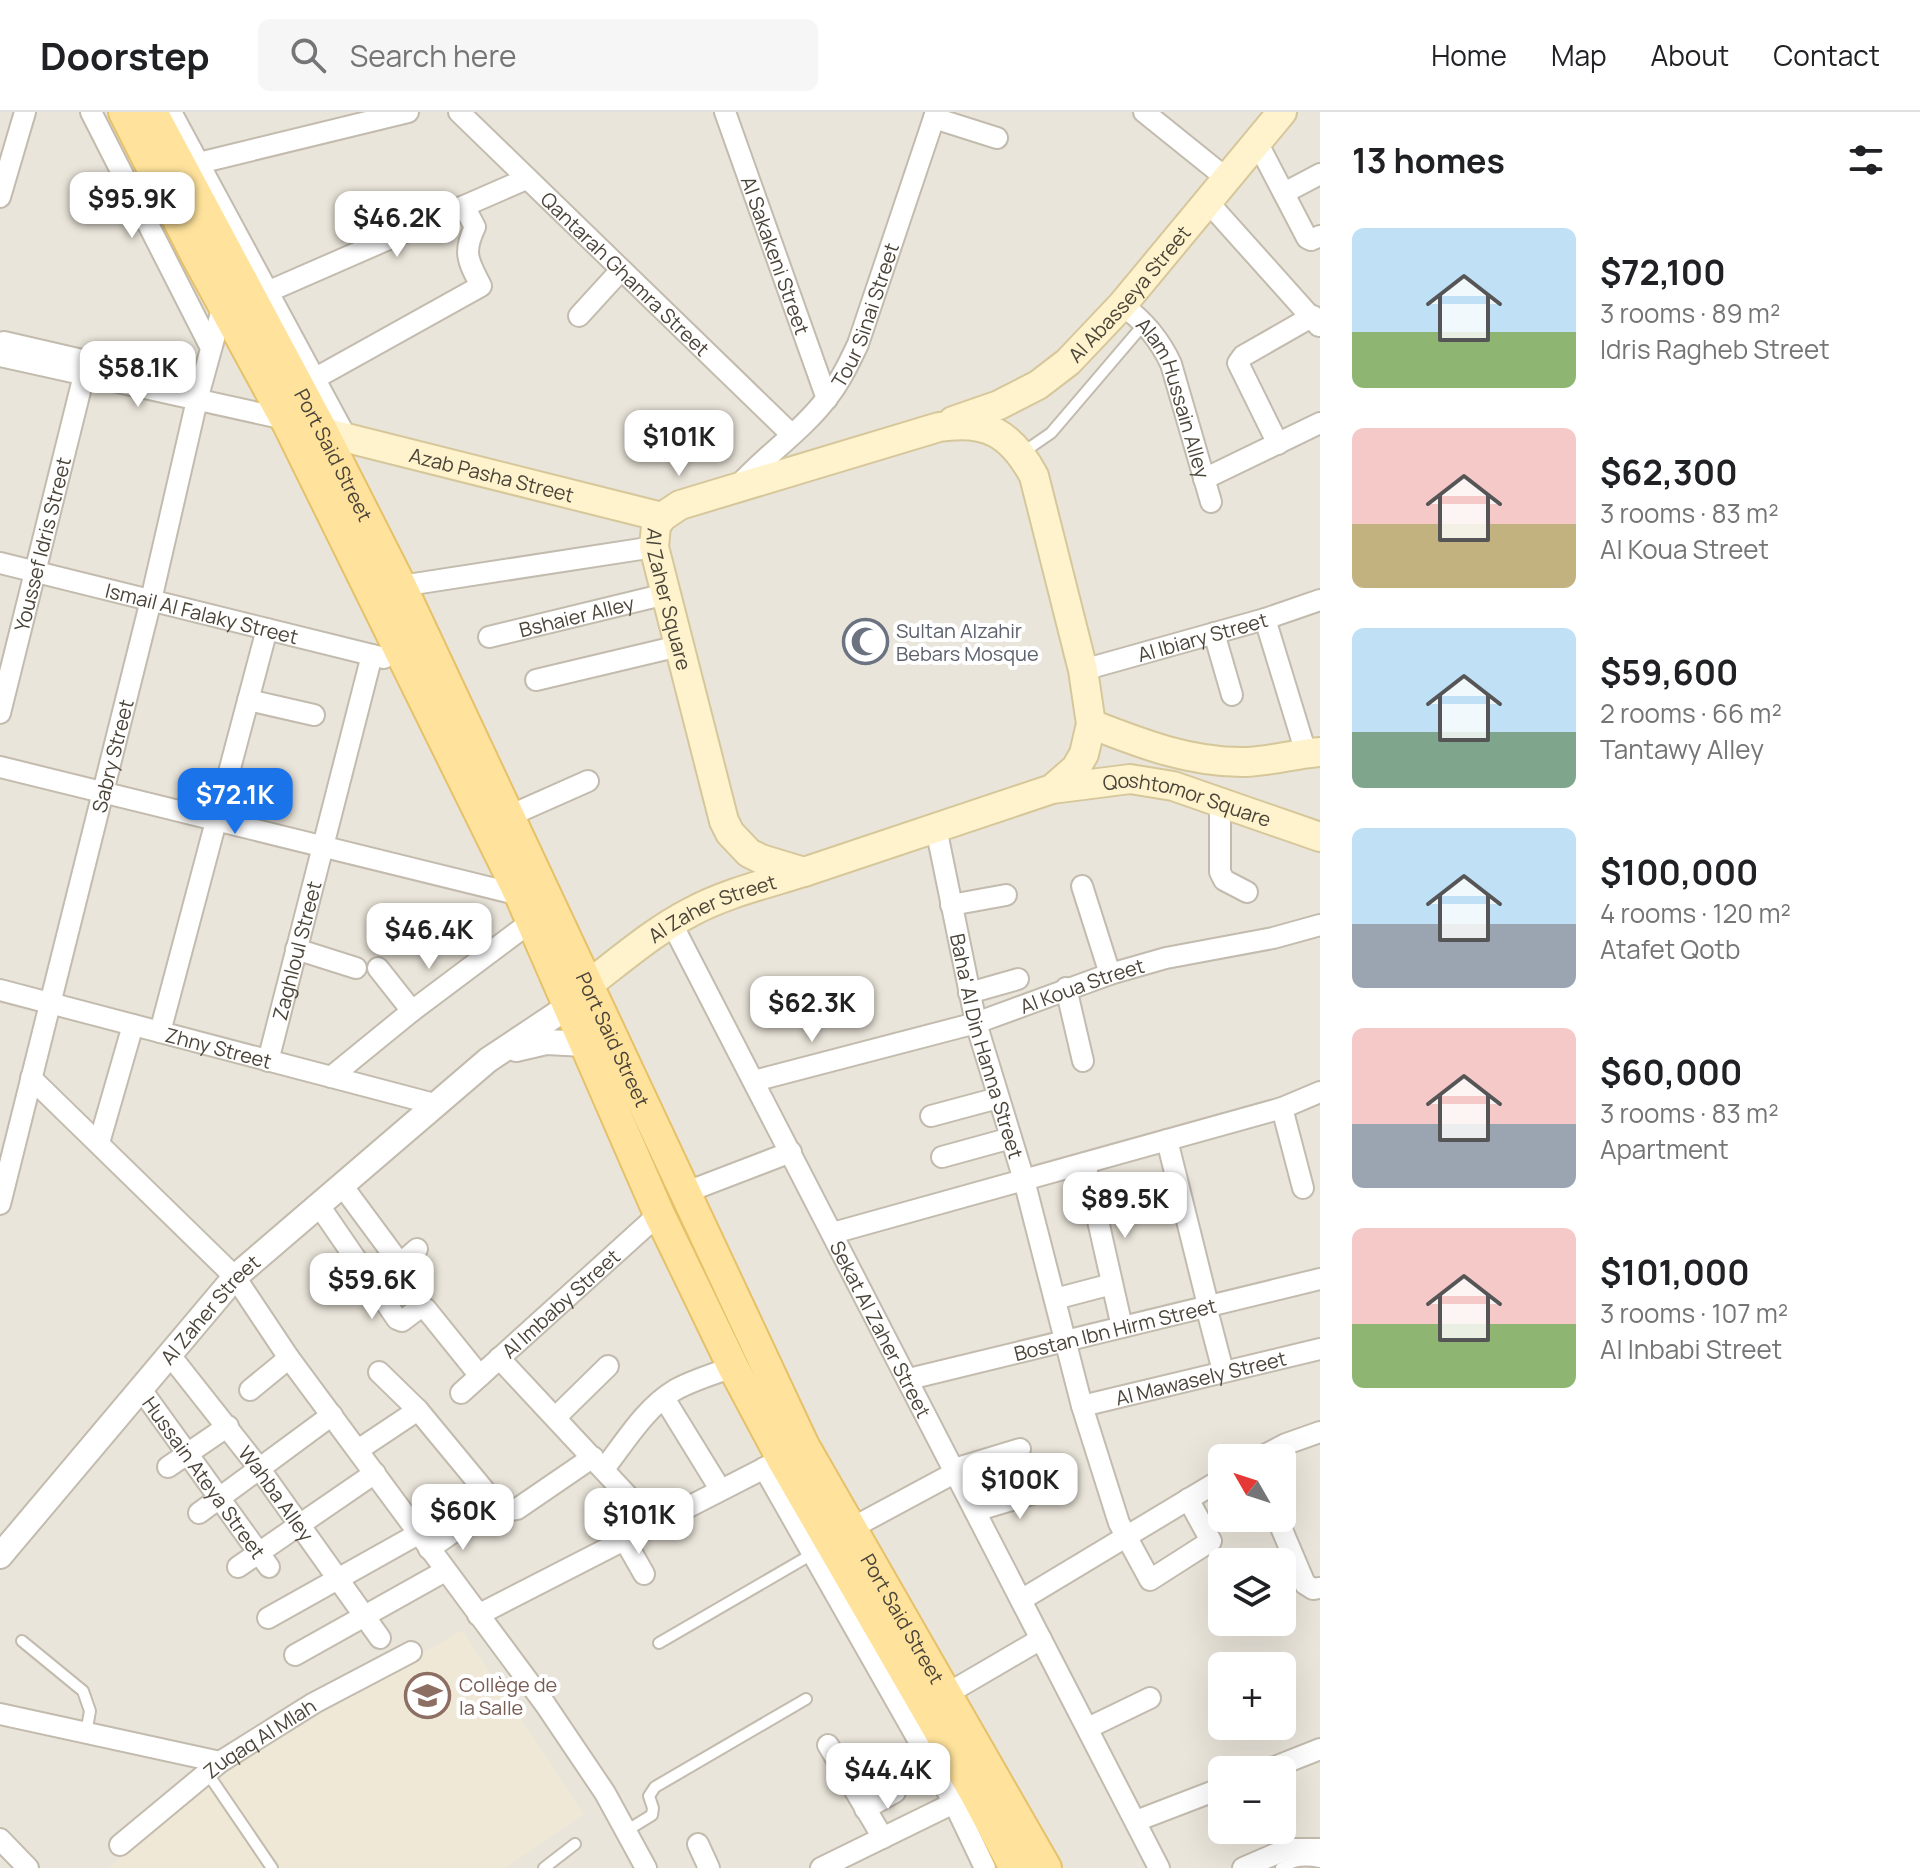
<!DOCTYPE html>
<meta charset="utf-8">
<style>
:root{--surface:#fff;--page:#f6f6f6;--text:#202124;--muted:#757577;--line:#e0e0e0;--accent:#1a73e8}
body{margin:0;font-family:Manrope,sans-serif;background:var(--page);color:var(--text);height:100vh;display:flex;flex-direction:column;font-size:30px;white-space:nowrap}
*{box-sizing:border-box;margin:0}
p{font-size:26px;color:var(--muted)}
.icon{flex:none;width:44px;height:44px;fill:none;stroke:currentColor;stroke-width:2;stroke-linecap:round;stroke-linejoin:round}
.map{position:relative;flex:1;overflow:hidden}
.side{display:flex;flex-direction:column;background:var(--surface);width:600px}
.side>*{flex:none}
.needle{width:52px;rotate:309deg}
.buttons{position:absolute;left:1208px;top:1332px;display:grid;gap:16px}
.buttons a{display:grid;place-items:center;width:88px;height:88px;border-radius:12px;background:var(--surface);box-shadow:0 8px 32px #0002;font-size:40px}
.price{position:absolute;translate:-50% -68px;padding:0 18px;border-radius:16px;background:#fff;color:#222;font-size:26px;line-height:52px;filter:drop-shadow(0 2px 4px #0008)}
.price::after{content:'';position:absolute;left:50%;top:48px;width:24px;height:18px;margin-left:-12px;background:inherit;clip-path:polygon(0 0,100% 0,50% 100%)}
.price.selected{background:var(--accent);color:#fff}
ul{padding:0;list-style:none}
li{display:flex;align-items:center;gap:24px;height:200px;padding:0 32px}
li span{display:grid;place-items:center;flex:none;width:224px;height:160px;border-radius:12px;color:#555}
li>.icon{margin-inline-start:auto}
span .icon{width:96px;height:96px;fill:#fffc;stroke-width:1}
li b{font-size:34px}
h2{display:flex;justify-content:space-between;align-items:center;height:96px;padding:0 32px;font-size:34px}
header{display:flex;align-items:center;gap:48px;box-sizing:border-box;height:112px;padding:0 40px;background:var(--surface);border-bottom:2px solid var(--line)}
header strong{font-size:38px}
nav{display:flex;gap:44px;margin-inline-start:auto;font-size:28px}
.search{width:560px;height:72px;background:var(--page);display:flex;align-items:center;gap:20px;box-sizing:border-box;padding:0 28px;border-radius:12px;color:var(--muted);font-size:30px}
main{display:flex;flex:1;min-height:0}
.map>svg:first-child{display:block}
</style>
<header>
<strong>Doorstep</strong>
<div class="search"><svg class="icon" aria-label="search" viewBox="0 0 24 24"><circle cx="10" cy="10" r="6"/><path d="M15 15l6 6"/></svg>Search here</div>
<nav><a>Home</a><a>Map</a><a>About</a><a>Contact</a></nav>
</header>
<main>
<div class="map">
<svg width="1320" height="1756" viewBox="0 0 1320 1756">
<rect width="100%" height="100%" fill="#f6f3ec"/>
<path fill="#eae5da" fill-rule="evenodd" d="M0,0h1320v1756h-1320zM1222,1346h60v60h-60zM1222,1450h60v60h-60zM1222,1554h60v60h-60zM1222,1658h60v60h-60z"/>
<polygon fill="#efe8d6" points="462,1518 584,1702 505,1756 108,1756 239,1651"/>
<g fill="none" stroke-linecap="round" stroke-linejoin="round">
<defs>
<g id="service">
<polyline points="1022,341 1051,321 1144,212"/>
<polyline points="22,1529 83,1579 90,1599 86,1621"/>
<polyline points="659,1531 814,1441"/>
<polyline points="206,1659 272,1756"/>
<polyline points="626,1719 652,1703 653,1696 649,1684 655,1675 806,1587"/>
<polyline points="544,1756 575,1732"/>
<path d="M1281,1756c13,-8 24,-9 39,-6"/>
</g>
<g id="minor">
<polyline points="91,0 211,236"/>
<polyline points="171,0 346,325"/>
<path id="s1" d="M459,0l332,322"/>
<path id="s2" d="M725,0l102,287"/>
<polyline points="1144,0 1226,66"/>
<polyline points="934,6 997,26"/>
<polyline points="1257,30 1307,126 1311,128 1320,124"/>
<polyline points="199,51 408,0"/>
<polyline points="1284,81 1320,62"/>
<polyline points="0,85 25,0"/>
<polyline points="1207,89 1319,214"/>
<polyline points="258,184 526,67"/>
<path id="s3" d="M1122,193c21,15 38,35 49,59l40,138"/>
<polyline points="579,204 621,158"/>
<polyline points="4,230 95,251"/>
<polyline points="0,244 285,307"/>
<path d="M314,267l167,-93c-12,-24 -19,-32 -6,-59l-11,-21"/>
<polyline points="1278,332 1238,251 1243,244 1313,204"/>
<polyline points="1204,367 1320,311"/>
<path id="s4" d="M739,373c27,-30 65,-56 88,-87 13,-16 22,-35 31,-54l78,-232"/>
<path id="s5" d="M0,451l384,95"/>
<polyline points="401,474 654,435"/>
<polyline points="1265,507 1306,641"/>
<polyline points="1214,521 1232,583"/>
<path id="s6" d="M489,525l177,-43"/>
<path id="s7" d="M1083,558l182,-51 55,-19"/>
<polyline points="536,568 679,534"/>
<polyline points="248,588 314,603"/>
<path id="s8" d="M0,601l84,-338"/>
<polyline points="0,655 520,783 524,782"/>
<polyline points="1220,690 1220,760 1224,768 1247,780"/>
<polyline points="509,704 588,669"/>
<path id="s9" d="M936,716l40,195 48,157 58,226 37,117 31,57 61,-39 -23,-42"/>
<polyline points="1082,774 1110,862"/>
<polyline points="951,793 1006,783"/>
<path id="s10" d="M671,810l488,946"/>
<polyline points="296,837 356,856"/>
<polyline points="378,856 412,899"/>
<polyline points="1066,876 1083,949"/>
<path id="s11" d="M0,878l438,115"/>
<polyline points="969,881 1018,867"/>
<polyline points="160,920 267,517"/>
<path id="s12" d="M268,949l104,-406"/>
<polyline points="331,965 412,899 532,809 540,806"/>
<polyline points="31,966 235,1165 289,1246 545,1592 605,1681 646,1756"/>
<path id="s13" d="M754,969l222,-58 134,-49 56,-16 107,-20 47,-13"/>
<polyline points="1282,996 1303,1076"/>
<polyline points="931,1004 998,986"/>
<polyline points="1167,1028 1208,1193"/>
<polyline points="99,1031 133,913"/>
<polyline points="942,1045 1011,1026"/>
<polyline points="1085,1051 1122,1215"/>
<polyline points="341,1072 398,1149 402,1150 417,1137"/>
<polyline points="684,1081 791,1040"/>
<path id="s14" d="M0,1092l151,-604 46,-200 26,-94"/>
<polyline points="318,1092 397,1207 402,1209 418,1197 426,1197 480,1264"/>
<polyline points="833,1121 1282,996 1320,980"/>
<polyline points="1055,1187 1112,1172"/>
<polyline points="1206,1194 1223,1259"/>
<path id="s15" d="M169,1242l90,114 121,170"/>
<polyline points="499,1246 653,1411"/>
<polyline points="379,1260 418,1298 494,1390 506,1399 517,1397 593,1345"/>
<path id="s16" d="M909,1267l411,-100"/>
<path id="s17" d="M140,1276l129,179"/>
<polyline points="250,1278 289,1246"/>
<path id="s18" d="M461,1281l198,-179"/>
<polyline points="664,1286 720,1377"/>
<path id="s19" d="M1082,1294l238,-57"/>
<polyline points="556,1305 608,1254"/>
<polyline points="358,1338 418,1298"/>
<polyline points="1259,1346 1286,1332 1320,1320"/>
<polyline points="168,1355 228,1314"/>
<polyline points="764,1356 954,1691 985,1756"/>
<path d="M604,1357c21,-27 41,-61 71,-79 18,-10 39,-16 58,-23"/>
<polyline points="954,1357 1020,1337"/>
<polyline points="975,1399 1052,1376"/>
<polyline points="199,1401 332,1303"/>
<polyline points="1277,1406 1305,1472 1313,1477 1320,1476"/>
<polyline points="850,1417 956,1360"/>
<polyline points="624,1427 644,1462"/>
<polyline points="429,1437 472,1407"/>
<polyline points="238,1455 375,1361"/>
<polyline points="1021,1488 1222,1367"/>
<polyline points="478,1503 776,1350"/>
<polyline points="268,1506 418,1422"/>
<polyline points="295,1543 445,1459"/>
<polyline points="945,1583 1041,1527"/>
<polyline points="0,1602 220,1650"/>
<polyline points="1088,1616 1150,1586"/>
<polyline points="828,1633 883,1726"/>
<polyline points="1267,1658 1320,1637"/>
<polyline points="865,1697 895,1680"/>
<polyline points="1136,1709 1222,1676"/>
<polyline points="0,1727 28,1756"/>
<polyline points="698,1732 709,1756"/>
<path id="s20" d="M120,1733l100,-83 94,-59 97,-51"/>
<polyline points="821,1756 964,1686"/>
<polyline points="1243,1756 1287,1737 1320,1737"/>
</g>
<g id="tertiary">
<polyline points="516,937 546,930 585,932"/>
<path id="s21" d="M0,1444l235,-279 253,-217 81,-54"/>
</g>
<g id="secondary">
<path id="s22" d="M953,309l46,-16 39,-20 30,-23 54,-57 160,-193"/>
<path id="s23" d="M323,320l339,85"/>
<path d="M1091,612c51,20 100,39 155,38 25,-1 49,-8 74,-10"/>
<path id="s24" d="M1052,677l24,-21 8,-14 7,-30 -8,-54 -49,-194c-23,-43 -47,-56 -95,-49l-259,78 -18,12 -6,9 -2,21 70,274 6,12 19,20 12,6 43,13 248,-83 78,-10 43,7 147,51"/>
<path id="s25" d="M589,872c33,-25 65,-53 102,-72 35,-19 75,-28 113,-40"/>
</g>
<g id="primary">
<polyline points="124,0 196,143 288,312 520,783 659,1102 733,1255 782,1347 975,1681 1015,1756"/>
<path id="s26" d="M152,0l171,320 78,154 403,860 242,422"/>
</g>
</defs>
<use href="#service" stroke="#c2bbae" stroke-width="14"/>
<use href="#minor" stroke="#c2bbae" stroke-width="24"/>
<use href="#tertiary" stroke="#c2bbae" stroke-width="28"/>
<use href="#secondary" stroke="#d6c79b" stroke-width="32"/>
<use href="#primary" stroke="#e6c16a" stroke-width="34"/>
<use href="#service" stroke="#fff" stroke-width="10"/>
<use href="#minor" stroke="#fff" stroke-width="20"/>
<use href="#tertiary" stroke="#fff" stroke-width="24"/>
<use href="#secondary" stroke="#fff3cd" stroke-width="28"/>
<use href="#primary" stroke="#ffe39c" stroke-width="30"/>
</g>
<defs>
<symbol id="mosque-ring" viewBox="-11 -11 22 22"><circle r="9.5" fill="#fff" stroke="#6b7280" stroke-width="1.5"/><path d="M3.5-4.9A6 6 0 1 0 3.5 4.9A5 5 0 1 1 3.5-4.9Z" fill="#6b7280"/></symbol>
<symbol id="school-ring" viewBox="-11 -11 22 22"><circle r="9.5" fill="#fff" stroke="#8d6e63" stroke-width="1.5"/><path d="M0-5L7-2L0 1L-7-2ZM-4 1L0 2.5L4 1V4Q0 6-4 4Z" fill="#8d6e63"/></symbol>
</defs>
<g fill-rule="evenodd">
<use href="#mosque-ring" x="840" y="504" width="51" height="51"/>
<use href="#school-ring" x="402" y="1558" width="51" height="51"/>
</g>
<g text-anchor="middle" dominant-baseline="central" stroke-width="8" stroke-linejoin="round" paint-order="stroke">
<g font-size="20" fill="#4b4439" stroke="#fff">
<text stroke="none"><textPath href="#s2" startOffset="152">Al Sakakeni Street</textPath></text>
<text stroke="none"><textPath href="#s1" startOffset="232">Qantarah Ghamra Street</textPath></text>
<text stroke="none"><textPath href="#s22" startOffset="222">Al Abasseya Street</textPath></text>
<text stroke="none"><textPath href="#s4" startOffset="216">Tour Sinai Street</textPath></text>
<text stroke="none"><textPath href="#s3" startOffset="110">Alam Hussain Alley</textPath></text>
<text stroke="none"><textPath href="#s26" startOffset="388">Port Said Street</textPath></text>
<text stroke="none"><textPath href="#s23" startOffset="174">Azab Pasha Street</textPath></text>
<text stroke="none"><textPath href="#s8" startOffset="174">Youssef Idris Street</textPath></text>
<text stroke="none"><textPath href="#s24" startOffset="828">Al Zaher Square</textPath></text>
<text stroke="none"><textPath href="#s5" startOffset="208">Ismail Al Falaky Street</textPath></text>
<text stroke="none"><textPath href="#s6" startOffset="90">Bshaier Alley</textPath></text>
<text stroke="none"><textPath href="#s7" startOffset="124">Al Ibiary Street</textPath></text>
<text stroke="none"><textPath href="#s14" startOffset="462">Sabry Street</textPath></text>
<text stroke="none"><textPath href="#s24" startOffset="1556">Qoshtomor Square</textPath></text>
<text stroke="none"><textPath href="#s25" startOffset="146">Al Zaher Street</textPath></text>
<text stroke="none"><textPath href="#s12" startOffset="114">Zaghloul Street</textPath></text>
<text stroke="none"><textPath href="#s13" startOffset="342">Al Koua Street</textPath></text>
<text stroke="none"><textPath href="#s26" startOffset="1036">Port Said Street</textPath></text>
<text stroke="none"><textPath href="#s9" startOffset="224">Baha' Al Din Hanna Street</textPath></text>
<text stroke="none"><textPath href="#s11" startOffset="226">Zhny Street</textPath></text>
<text stroke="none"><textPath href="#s18" startOffset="134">Al Imbaby Street</textPath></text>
<text stroke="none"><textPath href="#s21" startOffset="324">Al Zaher Street</textPath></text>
<text stroke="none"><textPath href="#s10" startOffset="458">Sekat Al Zaher Street</textPath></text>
<text stroke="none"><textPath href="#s16" startOffset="212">Bostan Ibn Hirm Street</textPath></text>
<text stroke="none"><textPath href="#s19" startOffset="122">Al Mawasely Street</textPath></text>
<text stroke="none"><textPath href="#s17" startOffset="110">Hussain Ateya Street</textPath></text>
<text stroke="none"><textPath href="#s15" startOffset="176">Wahba Alley</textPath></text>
<text stroke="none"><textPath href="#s26" startOffset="1684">Port Said Street</textPath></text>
<text stroke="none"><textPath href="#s20" startOffset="176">Zuqaq Al Mlah</textPath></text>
</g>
<g font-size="20" fill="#5b616d" stroke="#fff" text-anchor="start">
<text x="896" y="518">Sultan Alzahir<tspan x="896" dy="23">Bebars Mosque</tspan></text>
</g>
<g font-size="20" fill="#785e54" stroke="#fff" text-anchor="start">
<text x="459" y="1572">Collège de<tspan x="459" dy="23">la Salle</tspan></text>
</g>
</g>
</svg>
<div class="buttons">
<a><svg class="needle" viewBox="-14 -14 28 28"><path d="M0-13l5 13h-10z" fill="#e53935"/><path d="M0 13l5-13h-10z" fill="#757577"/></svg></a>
<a><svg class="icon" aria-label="layers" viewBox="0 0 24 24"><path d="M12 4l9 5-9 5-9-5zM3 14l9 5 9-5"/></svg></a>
<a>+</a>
<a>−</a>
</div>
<b class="price" style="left:132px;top:128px">$95.9K</b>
<b class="price" style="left:397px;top:147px">$46.2K</b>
<b class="price" style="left:138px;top:297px">$58.1K</b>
<b class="price" style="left:679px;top:366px">$101K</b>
<b class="price selected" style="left:235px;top:724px">$72.1K</b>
<b class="price" style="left:429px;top:859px">$46.4K</b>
<b class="price" style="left:812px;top:932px">$62.3K</b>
<b class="price" style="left:1125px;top:1128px">$89.5K</b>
<b class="price" style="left:372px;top:1209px">$59.6K</b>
<b class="price" style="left:1020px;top:1409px">$100K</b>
<b class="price" style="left:463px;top:1440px">$60K</b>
<b class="price" style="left:639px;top:1444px">$101K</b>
<b class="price" style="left:888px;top:1699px">$44.4K</b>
</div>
<section class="side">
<h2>13 homes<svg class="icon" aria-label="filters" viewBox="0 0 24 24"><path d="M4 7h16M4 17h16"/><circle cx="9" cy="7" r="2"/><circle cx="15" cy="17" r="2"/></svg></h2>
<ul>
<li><span style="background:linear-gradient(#bfe0f5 65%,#8fb573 0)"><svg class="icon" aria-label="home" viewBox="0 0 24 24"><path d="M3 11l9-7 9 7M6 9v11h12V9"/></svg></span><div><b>$72,100</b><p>3 rooms · 89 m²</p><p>Idris Ragheb Street</p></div></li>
<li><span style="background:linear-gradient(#f6c9c9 60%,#c2b280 0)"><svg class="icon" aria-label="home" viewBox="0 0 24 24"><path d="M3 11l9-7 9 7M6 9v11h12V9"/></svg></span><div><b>$62,300</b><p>3 rooms · 83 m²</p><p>Al Koua Street</p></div></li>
<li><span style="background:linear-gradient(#bfe0f5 65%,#7fa58c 0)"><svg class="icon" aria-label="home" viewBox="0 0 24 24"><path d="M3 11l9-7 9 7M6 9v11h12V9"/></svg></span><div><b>$59,600</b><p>2 rooms · 66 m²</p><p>Tantawy Alley</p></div></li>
<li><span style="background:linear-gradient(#bfe0f5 60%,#9aa5b1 0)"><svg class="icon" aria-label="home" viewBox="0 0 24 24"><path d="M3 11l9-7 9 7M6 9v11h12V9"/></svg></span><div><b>$100,000</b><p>4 rooms · 120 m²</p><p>Atafet Qotb</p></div></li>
<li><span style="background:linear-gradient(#f6c9c9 60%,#9aa5b1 0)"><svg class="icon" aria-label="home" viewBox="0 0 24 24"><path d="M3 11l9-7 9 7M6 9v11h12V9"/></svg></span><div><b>$60,000</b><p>3 rooms · 83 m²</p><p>Apartment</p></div></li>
<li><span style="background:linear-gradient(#f6c9c9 60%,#8fb573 0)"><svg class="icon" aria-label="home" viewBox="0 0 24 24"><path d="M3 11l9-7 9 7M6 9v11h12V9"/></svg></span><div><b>$101,000</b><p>3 rooms · 107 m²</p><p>Al Inbabi Street</p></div></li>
</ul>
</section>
</main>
